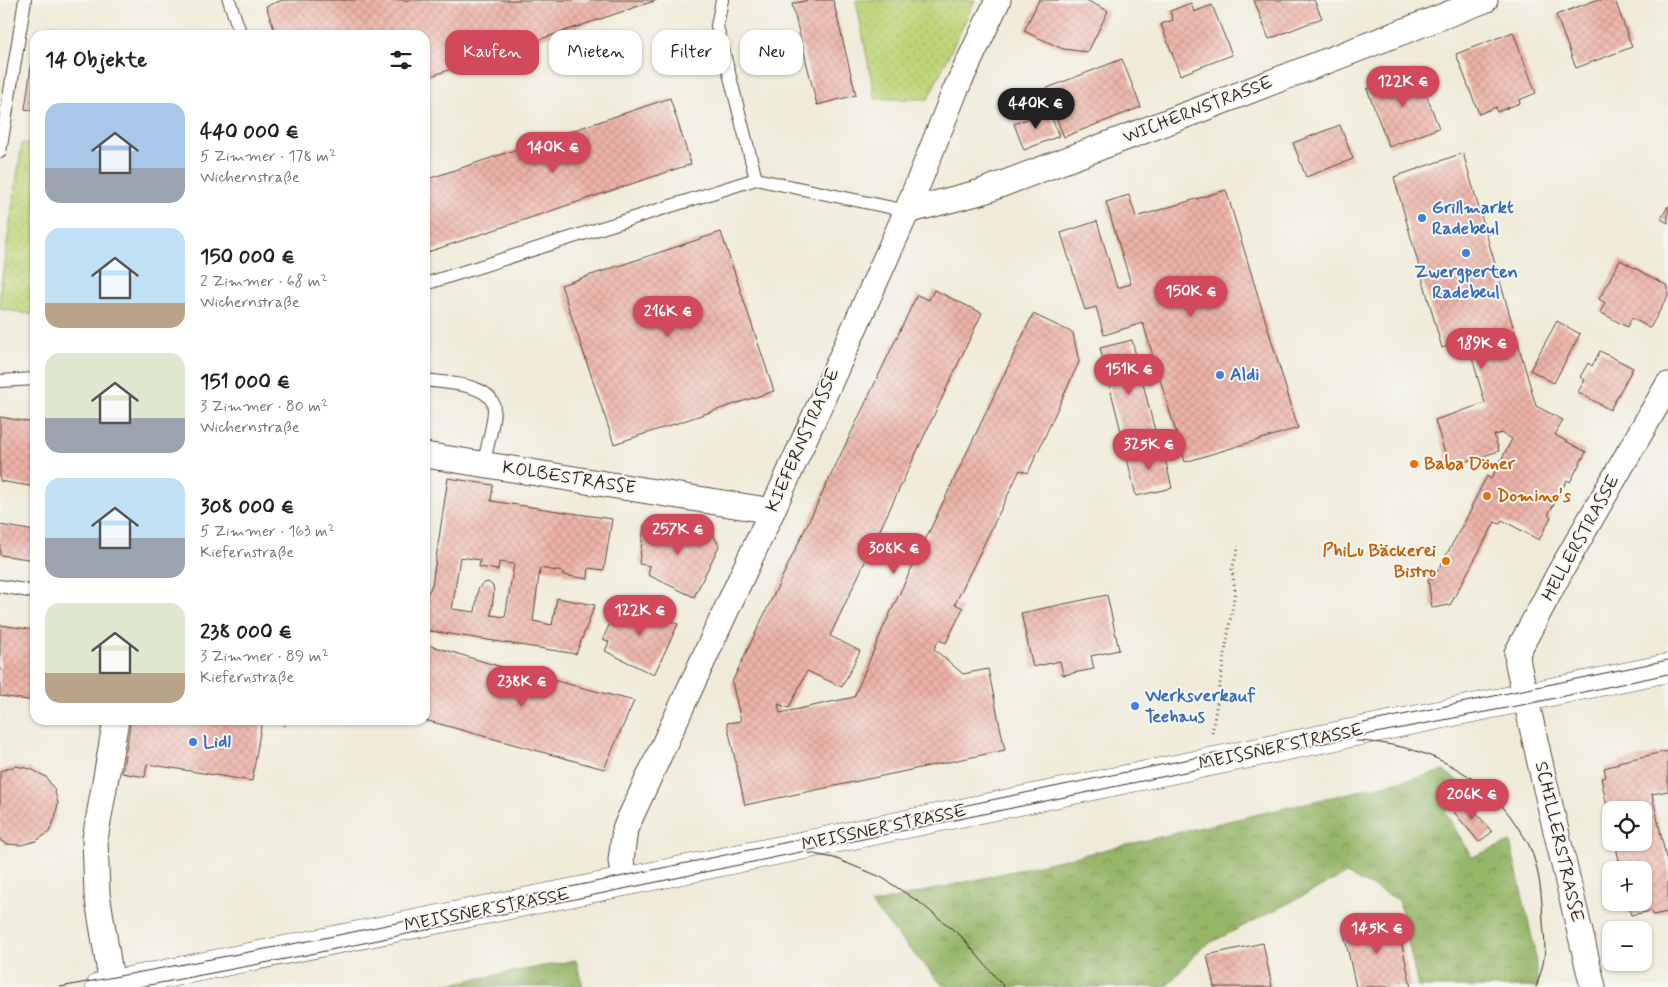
<!DOCTYPE html>
<html lang="de">
<meta charset="utf-8">
<style>
:root{--surface:#fff;--page:#f2f2f2;--text:#222;--muted:#767676;--accent:#d1495b}
body{margin:0;font-family:Mynerve,sans-serif;background:var(--page);color:var(--text);height:100vh;display:flex;flex-direction:column;font-size:19px;white-space:nowrap}
*{box-sizing:border-box;margin:0}
p{font-size:16px;color:var(--muted)}
.icon{flex:none;width:28px;height:28px;fill:none;stroke:currentColor;stroke-width:2;stroke-linecap:round;stroke-linejoin:round}
.map{position:relative;flex:1;overflow:hidden}
.details{position:absolute;left:30px;top:30px;width:400px;height:695px;display:flex;flex-direction:column;background:var(--surface);border-radius:15px;box-shadow:0 1px 4px #0004}
.details>*{flex:none}
.banner{position:absolute;left:445px;top:30px;width:475px;height:45px;display:flex;gap:10px}
.buttons{position:absolute;left:1602px;top:801px;display:grid;gap:10px}
.buttons a{display:grid;place-items:center;width:50px;height:50px;border-radius:10px;background:var(--surface);box-shadow:0 1px 4px #0004;font-size:25px}
.price{position:absolute;translate:-50% -42px;padding:0 11px;border-radius:18px;background:var(--accent);color:#fff;font-size:16px;line-height:32px;filter:drop-shadow(0 1px 2px #0008)}
.price::after{content:'';position:absolute;left:50%;top:30px;width:15px;height:11px;margin-left:-8px;background:inherit;clip-path:polygon(0 0,100% 0,50% 100%)}
.price.selected{background:#222;color:#fff}
ul{padding:0;list-style:none}
li{display:flex;align-items:center;gap:15px;height:125px;padding:0 15px}
li span{display:grid;place-items:center;flex:none;width:140px;height:100px;border-radius:15px;color:#555}
li>.icon{margin-inline-start:auto}
span .icon{width:60px;height:60px;fill:#fffc;stroke-width:1}
li b{font-size:21px}
h2{display:flex;justify-content:space-between;align-items:center;height:60px;padding:0 15px;font-size:21px}
.tag{padding:0 18px;border-radius:15px;background:var(--surface);box-shadow:0 1px 4px #0004;font-size:18px;line-height:45px}
.tag.selected{background:var(--accent);color:#fff}
.map>svg:first-child{display:block}
</style>
<div class="map">
<svg width="1668" height="987" viewBox="0 0 1668 987">
<defs>
<pattern id="grass-dots" width="8" height="8" patternUnits="userSpaceOnUse" patternTransform="scale(1.25)"><rect width="8" height="8" fill="#bed477"/><path d="M2 2h.1M6 6h.1" fill="none" stroke="#a4b666" stroke-width="1.8" stroke-linecap="round"/></pattern>
<pattern id="forest-crowns" width="20" height="18" patternUnits="userSpaceOnUse" patternTransform="scale(1.25)"><rect width="20" height="18" fill="#96b668"/><path d="M2 6a3 3 0 1 1 6 0M12 15a3 3 0 1 1 6 0" fill="none" stroke="#7c9455"/></pattern>
<pattern id="building-cross-hatch" width="8" height="8" patternUnits="userSpaceOnUse" patternTransform="scale(1.25)"><rect width="8" height="8" fill="#edb3a8"/><path d="M0 0l8 8M0 8l8-8" fill="none" stroke="#cc9a90"/></pattern>
</defs>
<rect width="100%" height="100%" fill="#f6f6f2"/>
<filter id="ink" filterUnits="userSpaceOnUse"><feTurbulence type="fractalNoise" baseFrequency=".02" numOctaves="2"/><feDisplacementMap in="SourceGraphic" scale="10" xChannelSelector="R" yChannelSelector="G"/><feConvolveMatrix kernelMatrix="1 2 1 2 8 2 1 2 1" color-interpolation-filters="sRGB"/></filter>
<filter id="wash" filterUnits="userSpaceOnUse"><feTurbulence type="fractalNoise" baseFrequency=".0096" numOctaves="4" result="noise"/><feDisplacementMap in="SourceGraphic" scale="20" xChannelSelector="R" yChannelSelector="G"/><feGaussianBlur stdDeviation="1.12" result="paint"/><feColorMatrix in="noise" values="0 0 0 0 0 0 0 0 0 0 0 0 0 0 0 0 0 1.4 0 .05"/><feComposite in="paint" operator="in"/></filter>
<g filter="url(#wash)">
<rect width="100%" height="100%" fill="#f0ebd9"/>
<g fill="url(#grass-dots)" stroke="#7c7f4a">
<polygon points="856,0 975,0 928,99 875,99"/>
<polygon points="22,143 35,145 35,315 0,309 0,290"/>
</g>
<g fill="url(#forest-crowns)" stroke="#687043">
<polygon points="1444,771 1468,788 1445,812 1472,857 1510,842 1534,946 1538,987 1418,987 1399,900 1346,874 1202,947 1166,987 944,987 903,942 871,904"/>
<polygon points="576,960 583,987 433,987"/>
</g>
<g id="blocks">
<g fill="url(#building-cross-hatch)" fill-rule="evenodd">
<polygon points="283,0 657,0 425,78 425,35 276,35 266,6"/>
<polygon points="808,0 833,0 856,95 817,105 792,4"/>
<polygon points="1039,0 1086,0 1108,11 1088,52 1063,49 1024,31"/>
<polygon points="1254,0 1314,0 1322,18 1269,39"/>
<polygon points="1596,0 1615,0 1632,47 1576,68 1556,15"/>
<polygon points="1191,3 1194,12 1212,5 1232,55 1180,75 1161,24 1173,20 1170,11"/>
<polygon points="1513,32 1536,93 1519,100 1520,103 1497,112 1496,107 1479,114 1456,54"/>
<polygon points="34,46 35,46 35,111 25,109"/>
<polygon points="1122,59 1141,107 1064,137 1045,89"/>
<polygon points="1417,70 1439,128 1389,147 1367,89"/>
<polygon points="670,98 691,164 425,253 425,180"/>
<polygon points="1049,111 1059,136 1024,150 1014,124"/>
<polygon points="1340,125 1353,159 1306,177 1293,143"/>
<polygon points="1463,153 1536,406 1563,420 1555,435 1586,452 1570,482 1567,480 1548,515 1551,517 1539,540 1502,520 1500,524 1495,522 1450,605 1432,608 1428,579 1433,579 1472,508 1471,507 1487,476 1491,479 1512,439 1502,433 1494,435 1499,451 1449,467 1435,420 1485,403 1467,340 1442,348 1394,177"/>
<polygon points="1226,190 1298,428 1185,462 1143,323 1104,335 1096,307 1085,310 1061,233 1097,221 1117,288 1131,284 1106,202 1129,195 1136,217"/>
<polygon points="1668,206 1668,223 1661,219"/>
<polygon points="721,232 774,391 614,444 561,285"/>
<polygon points="1620,260 1668,286 1668,296 1650,328 1632,318 1627,327 1600,312 1605,303 1599,299"/>
<polygon points="934,290 982,313 830,636 860,651 842,687 807,671 789,708 778,704 780,713 854,697 884,626 1033,314 1073,333 1079,362 1028,473 1020,470 955,604 963,608 946,643 939,640 934,649 963,674 988,669 1005,750 745,805 727,723 741,721 732,682 917,295 929,300"/>
<polygon points="1557,321 1580,334 1554,383 1530,370"/>
<polygon points="1132,340 1158,443 1126,451 1100,348"/>
<polygon points="1600,351 1633,368 1610,410 1578,392 1585,380 1580,377 1588,363 1592,366"/>
<polygon points="0,417 35,423 35,487 0,481"/>
<polygon points="1162,446 1172,488 1136,496 1126,454"/>
<path d="M448,478l45,7 -2,16 121,18 -8,51 -15,-2 -1,11 -25,-4v-3l-23,-4 -7,53 19,4 5,-27 38,7 -19,49 -151,-24v-31l7,-14zM460,557l20,3 -1,7 19,3 1,-8 15,2 -9,53 -14,-2 3,-23 -1,-6 -5,-4 -6,2 -4,5 -3,23 -23,-3z"/>
<polygon points="0,525 35,531 35,560 0,555"/>
<polygon points="644,525 713,534 719,546 694,597 648,575 650,566 639,564"/>
<polygon points="1107,595 1119,650 1091,656 1094,669 1063,675 1060,661 1033,667 1021,613"/>
<polygon points="629,602 678,624 654,675 605,651 609,642 603,639 614,614 621,617"/>
<polygon points="0,625 35,630 35,701 0,696"/>
<polygon points="425,644 498,666 634,701 604,769 425,720"/>
<polygon points="131,720 262,720 252,781 147,764 145,777 122,773"/>
<polygon points="1668,751 1668,791 1652,794 1668,867 1668,912 1653,915 1652,911 1631,915 1628,902 1644,902 1644,870 1621,870 1615,842 1644,842 1644,810 1611,810 1610,822 1601,778 1606,777 1604,768 1619,764 1618,762"/>
<polygon points="16,766 31,769 46,777 54,789 58,803 55,818 49,832 36,841 21,845 6,844 0,840 0,771"/>
<polygon points="1466,800 1492,832 1479,842 1453,811"/>
<polygon points="1396,918 1411,987 1356,987 1343,929"/>
<polygon points="1263,943 1272,987 1214,987 1207,955"/>
</g>
</g>
</g>
<g filter="url(#ink)">
<use href="#blocks" fill-opacity="0" stroke="#56473a" stroke-width="1"/>
<g fill="none" stroke-linecap="round" stroke-linejoin="round">
<defs>
<g id="service">
<polyline points="229,0 241,35"/>
<polyline points="722,0 717,26 756,179"/>
<polyline points="0,152 25,0"/>
<polyline points="425,284 756,179 907,211"/>
<path d="M425,380c18,3 60,3 68,23 4,11 -7,49 -10,61"/>
<polyline points="0,381 35,379"/>
<polyline points="0,586 35,592"/>
</g>
<g id="minor">
<polyline points="907,211 981,192 1215,104 1485,0"/>
<polyline points="425,455 772,511"/>
<polyline points="624,882 621,860 625,829 772,511 907,211 955,91 998,0"/>
<polyline points="112,985 97,894 95,839 116,720"/>
<polyline points="1593,987 1543,776 1518,664 1517,653 1560,572 1668,385"/>
</g>
<polyline id="secondary" points="100,987 624,882 1668,668"/>
</defs>
<use href="#service" stroke="#56473a" stroke-width="14"/>
<use href="#minor" stroke="#56473a" stroke-width="27"/>
<use href="#secondary" stroke="#56473a" stroke-width="29"/>
<g stroke="#56473a" stroke-width="3" stroke-dasharray="1 4" stroke-linecap="butt">
<polyline points="284,720 284,729"/>
<polyline points="1212,733 1235,591 1232,569 1239,546"/>
</g>
<use href="#service" stroke="#fff" stroke-width="12"/>
<use href="#minor" stroke="#fff" stroke-width="25"/>
<use href="#secondary" stroke="#fff" stroke-width="28"/>
<g stroke="#3b2a1e" stroke-width="1">
<path d="M1356,741c64,2 126,30 161,85 4,6 9,13 12,19 11,25 13,52 14,78 1,11 3,24 1,35 -1,9 -5,20 -8,29"/>
<polyline points="809,853 834,858 881,877 919,902 961,936 1004,987"/>
<polyline points="60,987 319,939 1668,660"/>
<polyline points="139,987 306,955 1334,741 1527,704 1668,674"/>
</g>
</g>
</g>
<g fill="#3f7fe0" stroke="#f6f6f2" stroke-width="2">
<circle cx="1422" cy="218" r="5"/>
<circle cx="1466" cy="253" r="5"/>
<circle cx="1220" cy="375" r="5"/>
<circle cx="1135" cy="706" r="5"/>
<circle cx="193" cy="742" r="5"/>
</g>
<g fill="#e8710a" stroke="#f6f6f2" stroke-width="2">
<circle cx="1414" cy="464" r="5"/>
<circle cx="1487" cy="496" r="5"/>
<circle cx="1446" cy="561" r="5"/>
</g>
<g text-anchor="middle" dominant-baseline="central" stroke-width="4" stroke-linejoin="round" paint-order="stroke">
<g font-size="18" fill="#3b2a1e" stroke="#f6f6f2">
<text transform="translate(1198 110) rotate(-21)">WICHERNSTRASSE</text>
<text transform="translate(803 440) rotate(-66)">KIEFERNSTRASSE</text>
<text transform="translate(569 478) rotate(9)">KOLBESTRASSE</text>
<text transform="translate(1581 538) rotate(-61)">HELLERSTRASSE</text>
<text transform="translate(1281 747) rotate(-12)">MEISSNER STRASSE</text>
<text transform="translate(884 828) rotate(-12)">MEISSNER STRASSE</text>
<text transform="translate(1559 842) rotate(77)">SCHILLERSTRASSE</text>
<text transform="translate(487 910) rotate(-11)">MEISSNER STRASSE</text>
</g>
<g font-size="18" font-weight="bold" fill="#366cbe" stroke="#f6f6f2" text-anchor="start">
<text x="1432" y="208">Grillmarkt<tspan x="1432" dy="21">Radebeul</tspan></text>
<text x="1466" y="272" text-anchor="middle">Zwergperten<tspan x="1466" dy="21">Radebeul</tspan></text>
<text x="1230" y="375">Aldi</text>
<text x="1145" y="696">Werksverkauf<tspan x="1145" dy="21">Teehaus</tspan></text>
<text x="203" y="742">Lidl</text>
</g>
<g font-size="18" font-weight="bold" fill="#c56008" stroke="#f6f6f2" text-anchor="start">
<text x="1424" y="464">Baba Döner</text>
<text x="1497" y="496">Domino's</text>
<text x="1436" y="551" text-anchor="end">PhiLu Bäckerei<tspan x="1436" dy="21">Bistro</tspan></text>
</g>
</g>
</svg>
<div class="buttons">
<a><svg class="icon" aria-label="locate" viewBox="0 0 24 24"><circle cx="12" cy="12" r="6"/><path d="M12 2v4M12 18v4M2 12h4M18 12h4"/></svg></a>
<a>+</a>
<a>−</a>
</div>
<b class="price" style="left:1403px;top:108px">122K €</b>
<b class="price selected" style="left:1036px;top:130px">440K €</b>
<b class="price" style="left:553px;top:174px">140K €</b>
<b class="price" style="left:1191px;top:318px">150K €</b>
<b class="price" style="left:668px;top:338px">216K €</b>
<b class="price" style="left:1482px;top:370px">189K €</b>
<b class="price" style="left:1129px;top:396px">151K €</b>
<b class="price" style="left:1149px;top:471px">325K €</b>
<b class="price" style="left:678px;top:556px">257K €</b>
<b class="price" style="left:894px;top:575px">308K €</b>
<b class="price" style="left:640px;top:637px">122K €</b>
<b class="price" style="left:522px;top:708px">238K €</b>
<b class="price" style="left:1472px;top:821px">206K €</b>
<b class="price" style="left:1377px;top:955px">145K €</b>
<div class="banner">
<a class="tag selected">Kaufen</a>
<a class="tag">Mieten</a>
<a class="tag">Filter</a>
<a class="tag">Neu</a>
</div>
<section class="details">
<h2>14 Objekte<svg class="icon" aria-label="filters" viewBox="0 0 24 24"><path d="M4 7h16M4 17h16"/><circle cx="9" cy="7" r="2"/><circle cx="15" cy="17" r="2"/></svg></h2>
<ul>
<li><span style="background:linear-gradient(#a9c7e8 65%,#9aa5b1 0)"><svg class="icon" aria-label="home" viewBox="0 0 24 24"><path d="M3 11l9-7 9 7M6 9v11h12V9"/></svg></span><div><b>440 000 €</b><p>5 Zimmer · 178 m²</p><p>Wichernstraße</p></div></li>
<li><span style="background:linear-gradient(#bfe0f5 75%,#b9a48a 0)"><svg class="icon" aria-label="home" viewBox="0 0 24 24"><path d="M3 11l9-7 9 7M6 9v11h12V9"/></svg></span><div><b>150 000 €</b><p>2 Zimmer · 68 m²</p><p>Wichernstraße</p></div></li>
<li><span style="background:linear-gradient(#dfe7d0 65%,#9aa5b1 0)"><svg class="icon" aria-label="home" viewBox="0 0 24 24"><path d="M3 11l9-7 9 7M6 9v11h12V9"/></svg></span><div><b>151 000 €</b><p>3 Zimmer · 80 m²</p><p>Wichernstraße</p></div></li>
<li><span style="background:linear-gradient(#bfe0f5 60%,#9aa5b1 0)"><svg class="icon" aria-label="home" viewBox="0 0 24 24"><path d="M3 11l9-7 9 7M6 9v11h12V9"/></svg></span><div><b>308 000 €</b><p>5 Zimmer · 163 m²</p><p>Kiefernstraße</p></div></li>
<li><span style="background:linear-gradient(#dfe7d0 70%,#b9a48a 0)"><svg class="icon" aria-label="home" viewBox="0 0 24 24"><path d="M3 11l9-7 9 7M6 9v11h12V9"/></svg></span><div><b>238 000 €</b><p>3 Zimmer · 89 m²</p><p>Kiefernstraße</p></div></li>
</ul>
</section>
</div>
